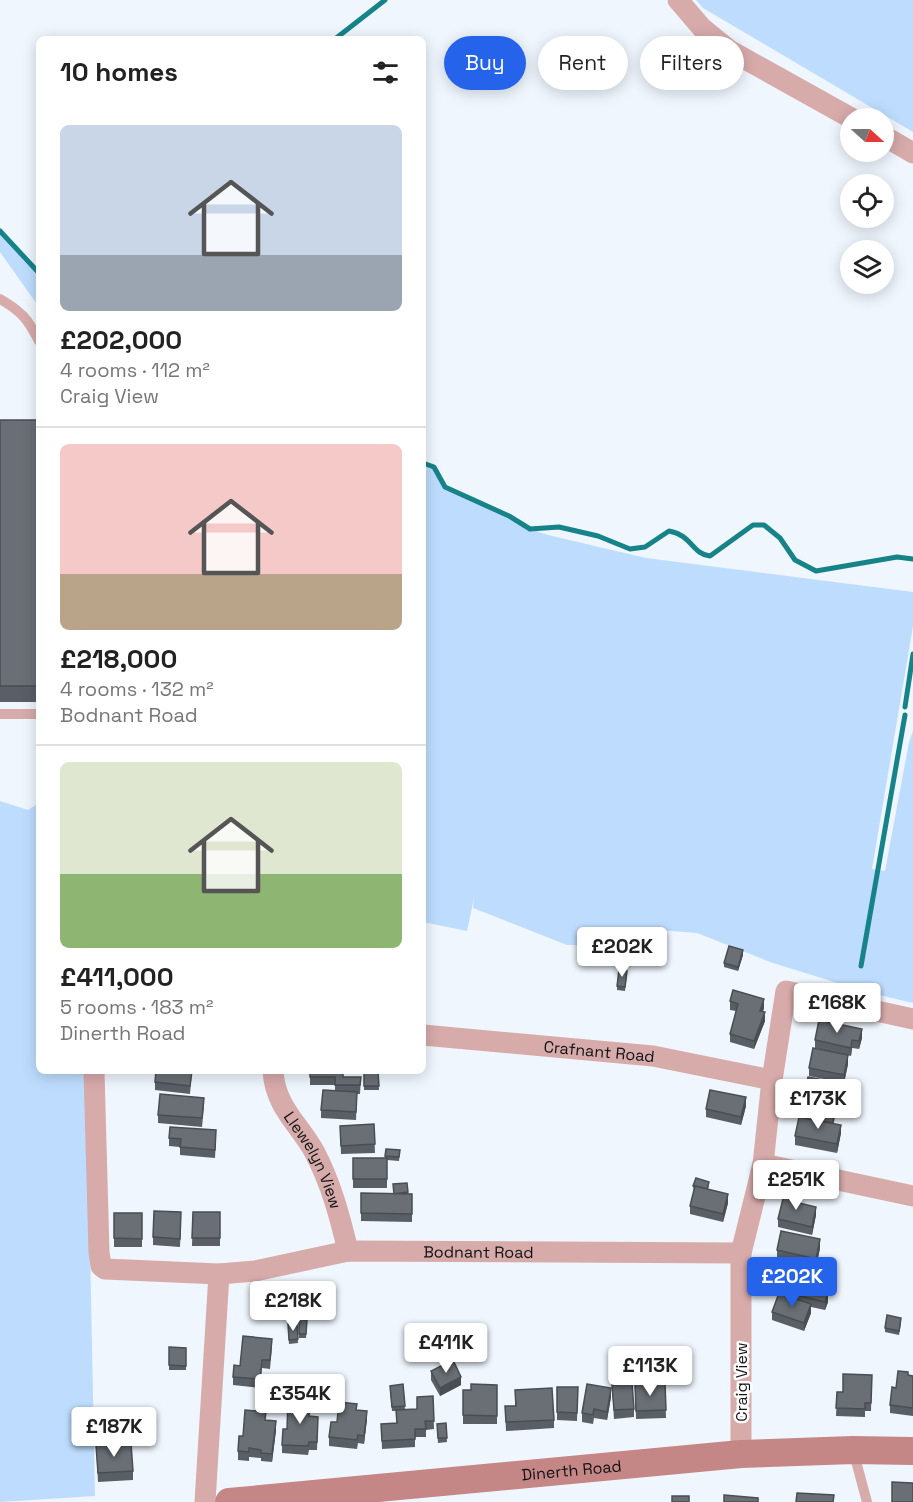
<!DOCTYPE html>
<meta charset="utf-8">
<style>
:root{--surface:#fff;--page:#f2f2f2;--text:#222;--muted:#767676;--line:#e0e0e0;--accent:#2563eb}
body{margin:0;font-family:"Space Grotesk",sans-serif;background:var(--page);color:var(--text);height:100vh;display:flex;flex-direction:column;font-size:22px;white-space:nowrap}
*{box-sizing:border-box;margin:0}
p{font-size:20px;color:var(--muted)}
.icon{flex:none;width:33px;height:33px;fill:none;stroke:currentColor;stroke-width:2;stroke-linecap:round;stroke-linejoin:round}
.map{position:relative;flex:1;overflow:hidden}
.panel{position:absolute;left:36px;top:36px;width:390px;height:1038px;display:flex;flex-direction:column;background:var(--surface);border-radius:9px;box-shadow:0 3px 15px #0003}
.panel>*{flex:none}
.hud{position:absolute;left:444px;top:36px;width:378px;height:54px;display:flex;gap:12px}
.needle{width:39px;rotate:111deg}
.controls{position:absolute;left:840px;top:108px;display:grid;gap:12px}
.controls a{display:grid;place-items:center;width:54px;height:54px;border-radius:50%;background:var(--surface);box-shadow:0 3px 15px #0003;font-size:30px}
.price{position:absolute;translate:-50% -51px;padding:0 14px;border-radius:6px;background:#fff;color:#222;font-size:20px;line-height:39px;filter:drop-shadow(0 2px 3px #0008)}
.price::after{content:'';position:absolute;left:50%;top:36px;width:18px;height:14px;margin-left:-9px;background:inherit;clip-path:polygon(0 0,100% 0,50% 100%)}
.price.current{background:var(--accent);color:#fff}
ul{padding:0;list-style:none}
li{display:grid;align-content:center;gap:12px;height:318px;padding:0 24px}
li+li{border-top:2px solid var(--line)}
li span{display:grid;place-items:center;height:186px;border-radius:9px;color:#555}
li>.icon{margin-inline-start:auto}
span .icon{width:108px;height:108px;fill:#fffc;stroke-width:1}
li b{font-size:26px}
h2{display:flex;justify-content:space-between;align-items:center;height:72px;padding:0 24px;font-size:26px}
.pill{padding:0 21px;border-radius:27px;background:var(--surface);box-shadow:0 3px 15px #0003;font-size:21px;line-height:54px}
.pill.current{background:var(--accent);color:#fff}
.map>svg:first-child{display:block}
</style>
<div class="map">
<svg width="913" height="1502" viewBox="0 0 913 1502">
<rect width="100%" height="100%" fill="#eff6fe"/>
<g fill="#beddfe">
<polygon points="696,0 913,0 913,132 703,8"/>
<polygon points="0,231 39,273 39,307 0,252"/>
<polygon points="423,463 434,467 445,487 530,529 548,535 646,558 913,592 913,626 872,869 885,871 909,742 913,731 913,1003 863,991 770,962 697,933 619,927 606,945 567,945 473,908 474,898 467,931 423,922"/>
<polygon points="0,801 28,810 39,803 39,1071 90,1071 89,1197 95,1496 0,1502"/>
</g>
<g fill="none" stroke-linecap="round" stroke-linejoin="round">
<g stroke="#168388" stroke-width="5">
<polyline points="335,39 385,0"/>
<polyline points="0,231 39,273"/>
<path d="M423,463l11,4 11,20 64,29 21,13 29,-2 39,9 32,13 15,-2 24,-16c23,4 23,23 41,25l43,-31h11l16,13 15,22 21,11 81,-14 16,2"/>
<polyline points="905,707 913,654"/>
<polyline points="861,966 905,715"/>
</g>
<g stroke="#d7abaa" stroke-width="10">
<path d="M0,299c21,12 28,20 39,42"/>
<polyline points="0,714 39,714"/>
<polyline points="853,1450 867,1502"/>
</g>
<g stroke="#d7abaa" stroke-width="21">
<polyline points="678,0 702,28 729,50 851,118"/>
<polyline points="884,136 913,153"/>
<path id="s1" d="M423,1035l230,21 119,24"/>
<path id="s2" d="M94,1071l5,181 2,14 4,3 114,5 36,-3 93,-20 393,2"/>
<path id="s3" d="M273,1071c2,35 25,52 41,80 17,32 26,66 34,100"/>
<polyline points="763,1164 913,1196"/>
<polyline points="741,1454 741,1253 763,1164 772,1080 786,991 913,1019"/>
<polyline points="205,1502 219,1274"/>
</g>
<path stroke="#c58686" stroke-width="28" id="s4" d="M229,1502l512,-48 112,-4 60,1"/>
</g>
<g fill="#5a5f65">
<rect x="0" y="420" width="39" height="282"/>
<polygon points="743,955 738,971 724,967 724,963"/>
<polygon points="627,975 625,991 617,990 617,986"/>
<polygon points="730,1001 764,1008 763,1012 765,1021 754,1049 730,1042 730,1034 736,1011 730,1010"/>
<polygon points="862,1038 859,1049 852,1048 851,1056 815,1048 815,1040"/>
<polygon points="848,1064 844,1083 809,1076 809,1068"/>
<polygon points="192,1071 190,1094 155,1090 155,1082"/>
<polygon points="310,1071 343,1077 361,1077 360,1094 357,1094 356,1120 321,1118 321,1110 335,1091 335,1085 310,1085"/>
<polygon points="364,1071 378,1071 379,1090 364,1090"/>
<polygon points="850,1093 847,1112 804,1104 804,1096"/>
<polygon points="204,1106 202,1127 158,1123 158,1115"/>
<polygon points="746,1106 741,1125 706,1117 706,1109"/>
<polygon points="374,1124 375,1153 341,1154 340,1126"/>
<polygon points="841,1133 837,1153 795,1145 795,1136"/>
<polygon points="169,1138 216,1139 215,1158 180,1155 180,1147 169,1146"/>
<polygon points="400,1150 399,1161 387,1160 387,1188 353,1188 353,1158 385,1158 385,1156"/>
<polygon points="407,1183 408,1194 412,1194 412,1222 361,1221 361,1193 394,1194 393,1184"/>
<polygon points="693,1186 709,1186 708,1189 728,1203 723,1222 690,1214 690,1206 694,1191"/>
<polygon points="797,1202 816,1215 812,1235 778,1227 778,1219"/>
<polygon points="193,1212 220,1212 220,1246 192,1246"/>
<rect x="114" y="1213" width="28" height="34"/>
<polygon points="181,1221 180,1247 153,1245 153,1237"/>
<polygon points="820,1248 816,1268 777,1259 777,1250"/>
<polygon points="813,1278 826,1290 825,1293 828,1302 825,1310 811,1307 811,1313 804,1331 772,1320 772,1312 780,1293 780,1292 775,1290 775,1282"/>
<polygon points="299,1319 307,1320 306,1338 299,1338"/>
<polygon points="901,1323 899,1335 885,1332 885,1328"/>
<polygon points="288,1324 297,1324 298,1343 289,1344"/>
<polygon points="169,1347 186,1348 186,1370 169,1370"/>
<polygon points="272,1347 270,1369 262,1368 260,1388 233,1385 233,1377 240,1366"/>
<polygon points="431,1371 461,1385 440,1396 431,1380"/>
<polygon points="872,1375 871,1411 865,1411 865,1417 836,1416 837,1392 843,1392"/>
<polygon points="908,1375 913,1376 913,1416 890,1413 890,1405 896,1388"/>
<polygon points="665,1383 666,1418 636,1419 635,1384"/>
<polygon points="403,1384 405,1410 417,1409 433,1396 434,1429 426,1430 426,1437 415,1437 415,1447 382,1449 381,1424 396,1423 396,1411 392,1411 390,1390"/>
<polygon points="497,1385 497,1424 463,1424 463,1390 471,1390"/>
<polygon points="612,1385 634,1409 634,1417 614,1419"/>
<polygon points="557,1387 578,1387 577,1421 557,1420"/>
<polygon points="515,1390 554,1420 554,1428 506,1431 505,1406 515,1406"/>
<polygon points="611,1397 607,1420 594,1418 593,1424 582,1422 582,1413"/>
<polygon points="357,1410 367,1419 364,1444 358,1443 357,1449 329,1446 329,1437 337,1422"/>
<polygon points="266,1420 276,1430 272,1462 261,1461 261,1458 249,1457 249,1461 238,1460 238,1451 243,1436"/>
<polygon points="446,1423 447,1442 438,1443 437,1424"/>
<polygon points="318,1425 317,1450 309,1450 308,1455 282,1453 282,1445 287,1429"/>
<polygon points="96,1445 133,1471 133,1480 98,1482"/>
</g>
<g fill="#4a4e52">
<polygon points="743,950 743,955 738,971 738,967"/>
<polygon points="764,999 764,1008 760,1019 760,1011"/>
<polygon points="765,1012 765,1021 754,1049 754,1041"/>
<polygon points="862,1029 862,1038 859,1049 859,1041"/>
<polygon points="852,1040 852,1048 851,1056 851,1048"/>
<polygon points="848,1055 848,1064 844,1083 844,1075"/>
<polygon points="850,1085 850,1093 847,1112 847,1104"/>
<polygon points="746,1097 746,1106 741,1125 741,1117"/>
<polygon points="841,1125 841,1133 837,1153 837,1144"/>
<polygon points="728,1194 728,1203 723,1222 723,1214"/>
<polygon points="816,1207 816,1215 812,1235 812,1227"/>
<polygon points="820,1239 820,1248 816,1268 816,1259"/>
<polygon points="828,1293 828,1302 825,1310 825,1302"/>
<polygon points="811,1304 811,1313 804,1331 804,1323"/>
<polygon points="461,1377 461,1385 440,1396 440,1388"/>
<polygon points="611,1388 611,1397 607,1420 607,1412"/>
<polygon points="367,1411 367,1419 364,1444 364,1436"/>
<polygon points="276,1421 276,1430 272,1462 272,1454"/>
</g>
<g fill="#696f75" stroke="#4a4e52" stroke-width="1.5">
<rect x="0" y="420" width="39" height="266"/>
<polygon points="729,946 743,950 738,967 724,963"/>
<polygon points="619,970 627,971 625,987 617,986"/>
<polygon points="733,990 764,999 760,1011 765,1012 754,1041 730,1034 738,1004 730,1001"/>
<polygon points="819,1020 862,1029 859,1041 852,1040 851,1048 815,1040"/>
<polygon points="813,1048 848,1055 844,1075 809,1068"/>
<polygon points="156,1071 192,1071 190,1086 155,1082"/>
<polygon points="310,1071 343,1071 343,1077 361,1077 360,1085 335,1085 335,1077 310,1077"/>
<polygon points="364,1071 378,1071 379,1086 364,1086"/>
<polygon points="808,1077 850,1085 847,1104 804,1096"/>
<polygon points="323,1090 357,1092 356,1112 321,1110"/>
<polygon points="710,1090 746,1097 741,1117 706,1109"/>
<polygon points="160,1094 204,1098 202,1118 158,1115"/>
<polygon points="823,1116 834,1118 833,1123 821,1121"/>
<polygon points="799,1117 841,1125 837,1144 795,1136"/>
<polygon points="374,1124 375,1144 341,1146 340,1126"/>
<polygon points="170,1127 216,1130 215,1150 180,1147 181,1139 169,1138"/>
<polygon points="386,1149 400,1150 399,1157 385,1156"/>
<rect x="353" y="1158" width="34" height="21"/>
<polygon points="696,1178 709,1182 707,1189 695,1186 695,1187 693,1186"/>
<polygon points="407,1183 408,1192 394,1194 393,1184"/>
<polygon points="695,1186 728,1194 723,1214 690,1206"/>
<polygon points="785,1191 797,1194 795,1202 816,1207 812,1227 778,1219"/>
<polygon points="361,1193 412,1194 412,1214 361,1213"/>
<polygon points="154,1211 181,1212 180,1239 153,1237"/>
<polygon points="193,1212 220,1212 220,1238 192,1238"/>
<polygon points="114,1213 142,1213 142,1239 114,1238"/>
<polygon points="781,1231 820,1239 816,1259 777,1250"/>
<polygon points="780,1262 813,1270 811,1278 826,1282 823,1292 828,1293 825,1302 780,1291 782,1284 775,1282"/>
<polygon points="779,1293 811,1304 804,1323 772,1312"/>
<polygon points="887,1315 901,1318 899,1331 885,1328"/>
<polygon points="299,1319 307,1320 306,1334 299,1334"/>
<polygon points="288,1324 297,1324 298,1339 289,1340"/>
<polygon points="243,1336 272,1339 270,1360 262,1360 260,1379 233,1377 234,1365 240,1366"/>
<polygon points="169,1347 186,1348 186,1366 169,1365"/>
<polygon points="453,1360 461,1377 440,1388 431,1371"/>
<polygon points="898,1371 908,1372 908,1375 913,1376 913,1408 890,1405 892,1387 896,1388"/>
<polygon points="843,1374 872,1375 871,1403 865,1403 865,1409 836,1408 837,1392 843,1392"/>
<polygon points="632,1383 634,1409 614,1410 612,1385"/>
<polygon points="665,1383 666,1410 636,1411 635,1384"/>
<polygon points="403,1384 405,1406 392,1407 390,1386"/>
<polygon points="471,1384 497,1385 497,1416 463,1415 463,1390 471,1390"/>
<polygon points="587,1384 611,1388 607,1412 594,1409 593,1415 582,1413"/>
<polygon points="557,1387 578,1387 577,1413 557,1412"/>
<polygon points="552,1388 554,1420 506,1422 505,1406 516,1406 515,1390"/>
<polygon points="433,1396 434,1421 425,1421 426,1429 415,1429 415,1439 382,1441 381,1424 397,1423 396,1410 417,1409 417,1397"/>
<polygon points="288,1401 310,1402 309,1416 318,1417 317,1442 309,1442 308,1446 282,1445 283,1429 287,1429"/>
<polygon points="339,1402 357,1404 356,1410 367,1411 364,1436 358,1435 357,1440 329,1437 331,1422 337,1422"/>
<polygon points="245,1410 266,1412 265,1420 276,1421 272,1454 261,1453 261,1450 249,1448 249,1452 238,1451 239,1436 243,1436"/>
<polygon points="446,1423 447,1438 438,1438 437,1424"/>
<polygon points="131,1443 133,1471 98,1473 96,1445"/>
<polygon points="892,1482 913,1483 913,1502 892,1502"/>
<polygon points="797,1493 834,1495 833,1502 796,1502"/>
<polygon points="724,1495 758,1498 758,1502 724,1502"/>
<rect x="672" y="1496" width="17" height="6"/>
</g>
<g text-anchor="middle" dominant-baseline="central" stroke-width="5" stroke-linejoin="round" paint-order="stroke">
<g font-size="16" fill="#101214" stroke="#fff">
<text stroke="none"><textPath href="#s1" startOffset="177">Crafnant Road</textPath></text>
<text stroke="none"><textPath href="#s3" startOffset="99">Llewelyn View</textPath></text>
<text stroke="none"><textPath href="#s2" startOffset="576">Bodnant Road</textPath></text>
<text transform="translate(741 1382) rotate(-90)">Craig View</text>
<text stroke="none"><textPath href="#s4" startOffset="344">Dinerth Road</textPath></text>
</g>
</g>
</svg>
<div class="controls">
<a><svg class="needle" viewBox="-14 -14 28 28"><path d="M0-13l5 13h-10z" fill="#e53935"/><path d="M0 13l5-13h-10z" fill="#767676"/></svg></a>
<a><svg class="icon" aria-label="locate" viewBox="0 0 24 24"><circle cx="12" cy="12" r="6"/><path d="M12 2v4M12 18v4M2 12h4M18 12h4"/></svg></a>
<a><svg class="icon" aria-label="layers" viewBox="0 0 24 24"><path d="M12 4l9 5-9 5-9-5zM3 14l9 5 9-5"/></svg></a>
</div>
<b class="price" style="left:622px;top:978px">£202K</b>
<b class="price" style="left:837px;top:1034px">£168K</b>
<b class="price" style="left:818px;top:1130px">£173K</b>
<b class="price" style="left:796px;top:1211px">£251K</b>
<b class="price current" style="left:792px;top:1308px">£202K</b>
<b class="price" style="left:293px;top:1332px">£218K</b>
<b class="price" style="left:446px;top:1374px">£411K</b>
<b class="price" style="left:650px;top:1397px">£113K</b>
<b class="price" style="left:300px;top:1425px">£354K</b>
<b class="price" style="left:114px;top:1458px">£187K</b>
<div class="hud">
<a class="pill current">Buy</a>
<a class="pill">Rent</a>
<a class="pill">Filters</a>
</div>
<section class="panel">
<h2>10 homes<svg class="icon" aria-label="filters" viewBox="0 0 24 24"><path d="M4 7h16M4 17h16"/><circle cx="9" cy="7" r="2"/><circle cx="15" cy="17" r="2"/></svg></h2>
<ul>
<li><span style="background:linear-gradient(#c9d6e8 70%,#9aa5b1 0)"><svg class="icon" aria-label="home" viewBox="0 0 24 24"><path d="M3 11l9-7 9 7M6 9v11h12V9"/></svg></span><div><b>£202,000</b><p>4 rooms · 112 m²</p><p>Craig View</p></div></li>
<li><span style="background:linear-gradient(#f6c9c9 70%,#b9a48a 0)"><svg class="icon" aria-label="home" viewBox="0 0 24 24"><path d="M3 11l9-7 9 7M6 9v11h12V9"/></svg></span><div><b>£218,000</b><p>4 rooms · 132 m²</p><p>Bodnant Road</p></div></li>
<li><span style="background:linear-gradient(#dfe7d0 60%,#8fb573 0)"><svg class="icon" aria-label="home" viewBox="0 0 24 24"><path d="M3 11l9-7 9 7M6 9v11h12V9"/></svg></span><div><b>£411,000</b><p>5 rooms · 183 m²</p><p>Dinerth Road</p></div></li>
</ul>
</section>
</div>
